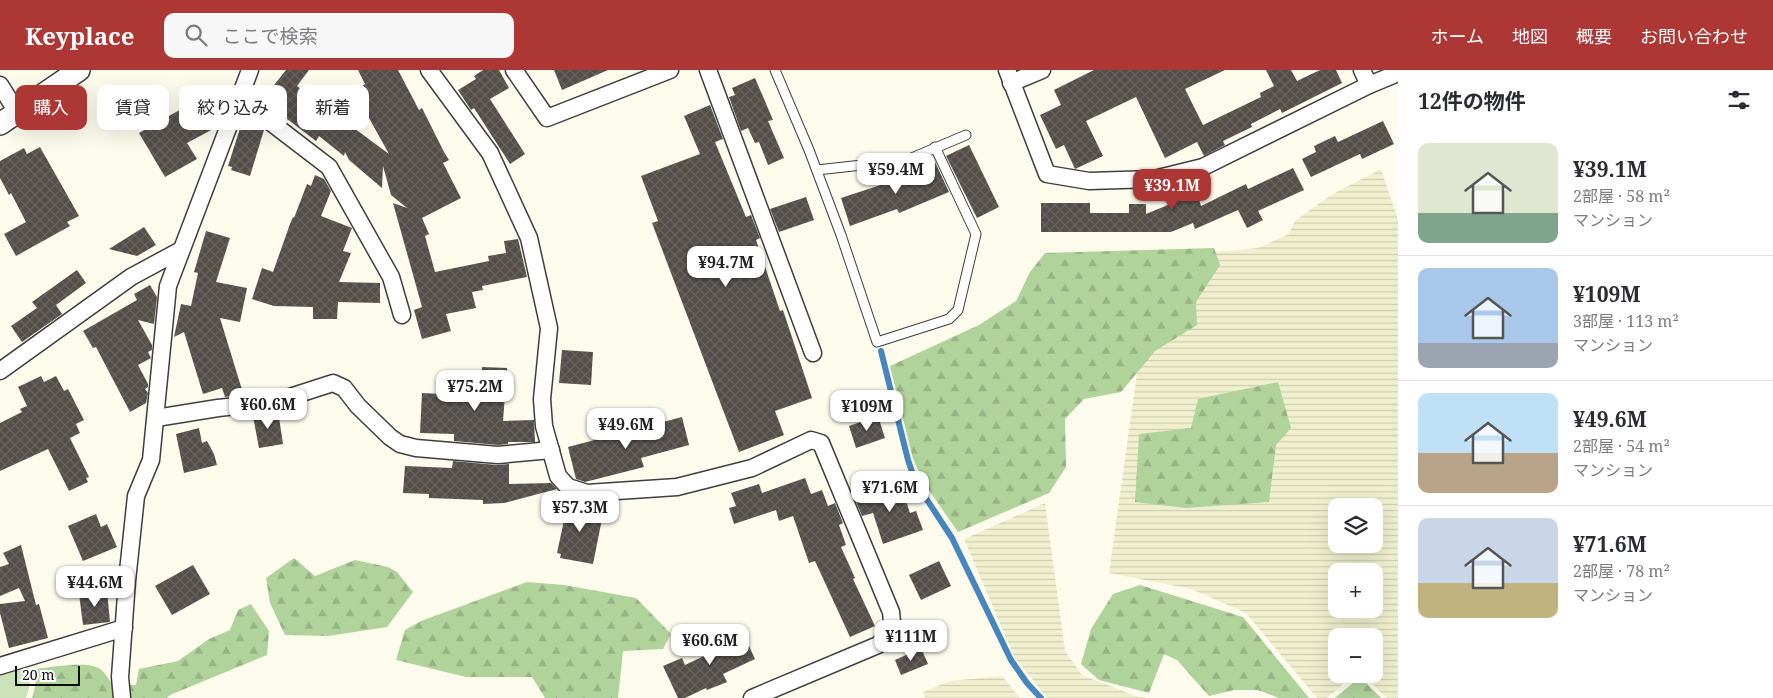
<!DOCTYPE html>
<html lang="ja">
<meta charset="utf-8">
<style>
:root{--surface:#fff;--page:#f7f7f7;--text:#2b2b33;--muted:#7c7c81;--line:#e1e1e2;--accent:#ac3734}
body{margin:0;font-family:"Noto Serif","Noto Sans JP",serif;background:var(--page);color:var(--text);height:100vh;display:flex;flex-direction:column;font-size:19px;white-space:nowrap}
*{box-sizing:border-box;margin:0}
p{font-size:16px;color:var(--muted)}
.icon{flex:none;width:28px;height:28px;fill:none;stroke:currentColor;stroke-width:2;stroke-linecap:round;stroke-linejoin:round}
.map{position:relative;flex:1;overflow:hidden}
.side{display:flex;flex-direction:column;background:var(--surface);width:375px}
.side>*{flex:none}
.hud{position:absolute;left:15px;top:15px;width:475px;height:45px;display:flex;gap:10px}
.controls{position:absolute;left:1328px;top:428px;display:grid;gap:10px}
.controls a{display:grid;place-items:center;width:55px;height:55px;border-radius:10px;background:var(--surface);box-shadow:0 5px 20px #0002;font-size:25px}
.scale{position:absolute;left:15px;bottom:12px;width:65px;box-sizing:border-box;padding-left:5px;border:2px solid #0c0c0c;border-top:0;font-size:14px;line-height:18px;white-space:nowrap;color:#0c0c0c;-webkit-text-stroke:4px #fff;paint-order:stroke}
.price{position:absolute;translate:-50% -42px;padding:0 11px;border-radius:10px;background:#fff;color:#222;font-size:16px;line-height:32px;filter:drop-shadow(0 1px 2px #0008)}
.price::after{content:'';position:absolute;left:50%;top:30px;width:15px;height:11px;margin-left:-8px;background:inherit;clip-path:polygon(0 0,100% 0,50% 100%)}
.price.current{background:var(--accent);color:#fff}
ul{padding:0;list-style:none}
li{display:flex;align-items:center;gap:15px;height:125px;padding:0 20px}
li+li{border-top:1px solid var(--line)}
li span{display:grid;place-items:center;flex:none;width:140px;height:100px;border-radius:10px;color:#555}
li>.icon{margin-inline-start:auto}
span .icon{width:60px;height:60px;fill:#fffc;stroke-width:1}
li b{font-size:21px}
h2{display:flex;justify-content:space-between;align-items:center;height:60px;padding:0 20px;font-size:21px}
.chip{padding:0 18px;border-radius:10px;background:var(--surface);box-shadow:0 5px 20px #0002;font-size:18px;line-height:45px}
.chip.current{background:var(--accent);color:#fff}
header{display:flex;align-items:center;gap:30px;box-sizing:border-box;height:70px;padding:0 25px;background:var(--accent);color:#fff}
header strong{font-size:24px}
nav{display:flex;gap:28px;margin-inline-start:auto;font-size:18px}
.search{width:350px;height:45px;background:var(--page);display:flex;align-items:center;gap:12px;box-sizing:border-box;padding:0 18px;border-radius:10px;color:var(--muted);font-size:19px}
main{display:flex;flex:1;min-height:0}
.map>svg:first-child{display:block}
</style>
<header>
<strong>Keyplace</strong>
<div class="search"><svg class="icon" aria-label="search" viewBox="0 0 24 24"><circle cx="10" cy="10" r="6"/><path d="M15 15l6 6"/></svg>ここで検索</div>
<nav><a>ホーム</a><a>地図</a><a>概要</a><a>お問い合わせ</a></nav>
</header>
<main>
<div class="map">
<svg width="1398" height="628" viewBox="0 0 1398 628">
<defs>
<pattern id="farmland-rules" width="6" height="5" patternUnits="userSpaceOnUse" patternTransform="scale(1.25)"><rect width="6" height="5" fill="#f0f0cf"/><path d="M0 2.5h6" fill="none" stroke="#cdcdb1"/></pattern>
<pattern id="forest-firs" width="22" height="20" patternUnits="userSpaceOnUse" patternTransform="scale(1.25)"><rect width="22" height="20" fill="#b0d29b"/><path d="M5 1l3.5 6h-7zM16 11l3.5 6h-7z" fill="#96b384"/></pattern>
<pattern id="building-cross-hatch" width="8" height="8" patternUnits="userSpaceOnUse" patternTransform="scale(1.25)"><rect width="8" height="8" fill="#534e49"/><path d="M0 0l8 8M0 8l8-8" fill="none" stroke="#67635f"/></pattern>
</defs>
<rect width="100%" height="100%" fill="#fdfbec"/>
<g fill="url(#farmland-rules)" fill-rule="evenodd">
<path d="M1381,99l17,51v478h-11l-25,-24h12v-38h-38v38h18l-27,24h-10l-71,-85 -55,-24 -82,-16 29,-207 26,-109 94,-9 31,-14 6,-13 36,-26zM1336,436h38v38h-38zM1336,501h38v38h-38z"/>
<polygon points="1045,433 1065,581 1082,605 1136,626 1146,628 1047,628 1014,586 964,469"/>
<polygon points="1002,606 1020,628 925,628 923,622 950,611"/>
</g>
<polygon fill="#cce3ba" points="29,598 30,615 26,628 0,628 0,605"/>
<g fill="url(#forest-firs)">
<polygon points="1214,178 1220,195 1196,232 1197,255 1155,281 1121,322 1084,329 1065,349 1066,397 1049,423 958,462 926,416 913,389 890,296 979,255 1016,231 1030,202 1045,183"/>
<polygon points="1278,312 1291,358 1276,375 1269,432 1186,438 1135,432 1139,364 1191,358 1198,329"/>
<polygon points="294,488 315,506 355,490 388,497 397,502 413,522 387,557 328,566 285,565 270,533 266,508"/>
<polygon points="527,512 564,515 636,528 671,564 663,579 623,581 618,628 545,628 532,607 466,607 396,590 405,560 421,551"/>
<polygon points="1140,515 1243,547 1309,628 1279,628 1258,620 1234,620 1209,626 1177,590 1164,584 1149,623 1099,610 1081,594 1091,559 1113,524"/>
<path d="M251,534l18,27 -2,24 -97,40 -3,3h-135l3,-11 2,-18c13,-2 48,-7 59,-2 8,3 12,11 16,17l24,1 3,-16 39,-8 31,-22 21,-9 8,-20z"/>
<polygon points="1360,607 1381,628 1335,628"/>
</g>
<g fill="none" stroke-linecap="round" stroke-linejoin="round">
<polyline stroke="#4685bd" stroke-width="6" points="881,281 908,390 916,413 952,468 1011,590 1027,613 1041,628"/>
</g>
<g fill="url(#building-cross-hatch)">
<polygon points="286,0 309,0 297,16 389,84 354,21 365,14 358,0 398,0 419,40 422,38 444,82 449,90 443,93 461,128 422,148 429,164 425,166 435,202 489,191 488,186 506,183 504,171 518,169 527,207 482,216 483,220 472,222 476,238 446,244 451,261 422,269 414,240 422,237 393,133 407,138 391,125 383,96 382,118 349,90 345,82 344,86 319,66 316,71 270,36 282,22 274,15"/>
<polygon points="483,0 499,0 509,18 490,29 525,84 510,94 474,38 471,40 458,20 476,9 474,6"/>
<polygon points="554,0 608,0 562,20"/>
<polygon points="1094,0 1225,0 1185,19 1203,55 1261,27 1260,23 1274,16 1266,0 1291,0 1297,11 1320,0 1336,0 1342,13 1282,43 1280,39 1251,54 1252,57 1223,71 1225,75 1204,86 1197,72 1165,88 1136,27 1086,51 1103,86 1075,99 1064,75 1056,79 1040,45 1061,35 1054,20"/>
<polygon points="755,8 773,50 768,51 784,88 768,95 759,72 755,73 748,58 741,61 729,27 735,25 732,18"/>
<polygon points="199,29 215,58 187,73 197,89 165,107 139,63"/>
<polygon points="710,35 723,69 715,72 746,147 751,145 760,168 756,170 780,241 783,240 812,328 775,341 784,365 739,382 652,153 658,151 641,106 700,84 684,46"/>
<polygon points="243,49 254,52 264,60 250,106 231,100 232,97 228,96"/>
<polygon points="1383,51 1394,74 1362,89 1360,84 1311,107 1302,89 1316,82 1314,76 1335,66 1338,72"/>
<polygon points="969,75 999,137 977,148 946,86"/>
<polygon points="40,77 79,146 67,152 70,156 16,186 4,164 26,152 11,123 9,125 0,108 0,91 24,78 27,84"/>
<polygon points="935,92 949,122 899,143 897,139 850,156 841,128 896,110"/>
<polygon points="1293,98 1304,120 1258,141 1263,150 1247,158 1238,140 1195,159 1193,153 1171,162 1041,162 1041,133 1090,133 1090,143 1129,143 1129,134 1146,134 1146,144 1197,123 1201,136 1246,114 1248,119"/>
<polygon points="315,105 324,109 331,121 321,146 352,158 343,181 351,183 339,212 380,213 380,233 338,232 337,249 313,249 313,237 274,236 252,229 262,198 273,202 290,154 293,147 294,148 307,114 311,116"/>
<polygon points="806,127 814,150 779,162 770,139"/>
<polygon points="144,157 156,175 137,186 109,179"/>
<polygon points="206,161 230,168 216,212 247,218 240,252 220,248 243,323 232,326 225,327 222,318 203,324 184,262 174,267 181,234 191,236 198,203 194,202"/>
<polygon points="77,200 86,213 56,235 62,244 22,272 11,256 37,238 32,232"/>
<polygon points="150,215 157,227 154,254 138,250 152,275 152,280 148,282 151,288 138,295 148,314 148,317 145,319 148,323 146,333 130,342 96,277 93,278 83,261 137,230 134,224"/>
<polygon points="562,280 593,282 591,315 559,313"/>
<polygon points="482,297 507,298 503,351 534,350 535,372 508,372 508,374 498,375 454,371 454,364 420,363 422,323 461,325 462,314 467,314 467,300 482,301"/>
<polygon points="41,306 44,312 56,306 64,321 68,319 84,350 76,354 80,363 70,368 89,407 86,408 88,412 69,421 48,379 0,401 0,353 22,342 20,339 27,336 18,317"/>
<polygon points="278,341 283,374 259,378 253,346"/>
<polygon points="878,346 885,368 856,378 849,356"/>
<polygon points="682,347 689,375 641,388 644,397 585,412 576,409 568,377"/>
<polygon points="199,358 202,373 207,371 214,384 217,395 184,403 176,364"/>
<polygon points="453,391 497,395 509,394 509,414 551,413 557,419 504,433 483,434 483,430 429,428 429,424 403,423 405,396 452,398"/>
<polygon points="805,408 811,424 822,420 828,436 835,433 843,453 839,455 846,475 841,477 855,508 853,509 875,556 850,567 815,491 809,493 793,446 779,451 776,440 734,454 729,438 736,436 731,423 759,414 762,423"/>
<polygon points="887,416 889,421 901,416 910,443 916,441 923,460 883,474 873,443 862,446 854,427"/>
<polygon points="568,432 604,439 593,494 560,488 561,484 557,483"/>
<polygon points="96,444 101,457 107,454 117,477 83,491 68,456"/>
<polygon points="21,475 36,535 39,534 48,568 9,578 0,543 0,534 25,531 19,518 0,526 0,497 9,494 3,483"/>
<polygon points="939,491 951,516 921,530 909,505"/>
<polygon points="193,495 210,524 172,545 155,516"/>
<polygon points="107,521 110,552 83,555 79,524"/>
<polygon points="740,556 755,589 723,604 727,612 707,620 706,618 685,628 678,628 663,596 682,588 685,595 723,577 718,566"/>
<polygon points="921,578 928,594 901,605 895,590"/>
</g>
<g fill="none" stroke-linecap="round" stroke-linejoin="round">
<defs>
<g id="service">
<polyline points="775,0 809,80 841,165 877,272 949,249 958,240 976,164 935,77"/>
<polyline points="817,100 907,90 966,65"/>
</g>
<g id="minor">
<polyline points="429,0 490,83 529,168 549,258 542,329 544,356 558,406 568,417 587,423 677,417 752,398 811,370 821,373 891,542 893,561 878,575 752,628"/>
<polyline points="514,0 547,48 670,0"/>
<polyline points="708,0 813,283"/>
<polyline points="1007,0 1047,104 1089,111 1154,109 1203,97 1369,15 1398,3"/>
<polyline points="1362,0 1369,15"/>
<polyline points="1011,13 1042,0"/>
<polyline points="0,15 17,42"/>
<polyline points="239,28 329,97 391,207 402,245"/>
<polyline points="0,301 131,207 181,180"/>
<polyline points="156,348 218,338 274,332 333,313 344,318 358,336 390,367 400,374 416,378 498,385 551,380"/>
<polyline points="0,596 124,558"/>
<polyline points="122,628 120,607 127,511 136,426 151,390 168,216 250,0"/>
</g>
<polyline id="tertiary" points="0,54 79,0"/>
</defs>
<use href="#service" stroke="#3f3f3f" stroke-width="11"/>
<use href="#minor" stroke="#3f3f3f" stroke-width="19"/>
<use href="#tertiary" stroke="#3f3f3f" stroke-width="24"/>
<use href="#service" stroke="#fff" stroke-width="9"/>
<use href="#minor" stroke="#fff" stroke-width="16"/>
<use href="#tertiary" stroke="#fff" stroke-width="21"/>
</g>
</svg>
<div class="controls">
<a><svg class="icon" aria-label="layers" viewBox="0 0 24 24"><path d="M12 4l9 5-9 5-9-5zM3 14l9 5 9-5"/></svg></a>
<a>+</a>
<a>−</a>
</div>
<div class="scale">20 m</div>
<b class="price" style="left:896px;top:125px">¥59.4M</b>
<b class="price current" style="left:1172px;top:141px">¥39.1M</b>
<b class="price" style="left:726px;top:218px">¥94.7M</b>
<b class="price" style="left:475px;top:342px">¥75.2M</b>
<b class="price" style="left:268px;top:360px">¥60.6M</b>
<b class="price" style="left:867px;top:362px">¥109M</b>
<b class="price" style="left:626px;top:380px">¥49.6M</b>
<b class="price" style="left:890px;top:443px">¥71.6M</b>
<b class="price" style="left:580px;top:463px">¥57.3M</b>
<b class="price" style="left:95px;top:538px">¥44.6M</b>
<b class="price" style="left:911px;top:592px">¥111M</b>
<b class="price" style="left:710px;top:596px">¥60.6M</b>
<div class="hud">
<a class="chip current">購入</a>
<a class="chip">賃貸</a>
<a class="chip">絞り込み</a>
<a class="chip">新着</a>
</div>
</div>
<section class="side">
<h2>12件の物件<svg class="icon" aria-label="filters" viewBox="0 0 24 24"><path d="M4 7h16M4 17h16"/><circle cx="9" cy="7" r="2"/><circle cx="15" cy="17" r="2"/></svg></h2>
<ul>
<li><span style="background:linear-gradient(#dfe7d0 70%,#7fa58c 0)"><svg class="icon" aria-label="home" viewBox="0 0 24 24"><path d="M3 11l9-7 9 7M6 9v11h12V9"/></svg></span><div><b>¥39.1M</b><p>2部屋 · 58 m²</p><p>マンション</p></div></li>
<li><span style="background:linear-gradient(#a9c7e8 75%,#9aa5b1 0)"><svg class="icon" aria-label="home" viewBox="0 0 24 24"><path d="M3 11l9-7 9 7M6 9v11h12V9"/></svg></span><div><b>¥109M</b><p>3部屋 · 113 m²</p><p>マンション</p></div></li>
<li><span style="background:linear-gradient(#bfe0f5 60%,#b9a48a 0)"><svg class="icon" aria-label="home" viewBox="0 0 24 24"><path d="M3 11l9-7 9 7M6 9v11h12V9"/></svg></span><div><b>¥49.6M</b><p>2部屋 · 54 m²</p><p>マンション</p></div></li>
<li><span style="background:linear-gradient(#c9d6e8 65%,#c2b280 0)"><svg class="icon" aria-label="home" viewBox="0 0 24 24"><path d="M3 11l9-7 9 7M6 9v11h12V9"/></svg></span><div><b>¥71.6M</b><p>2部屋 · 78 m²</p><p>マンション</p></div></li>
</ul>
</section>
</main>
